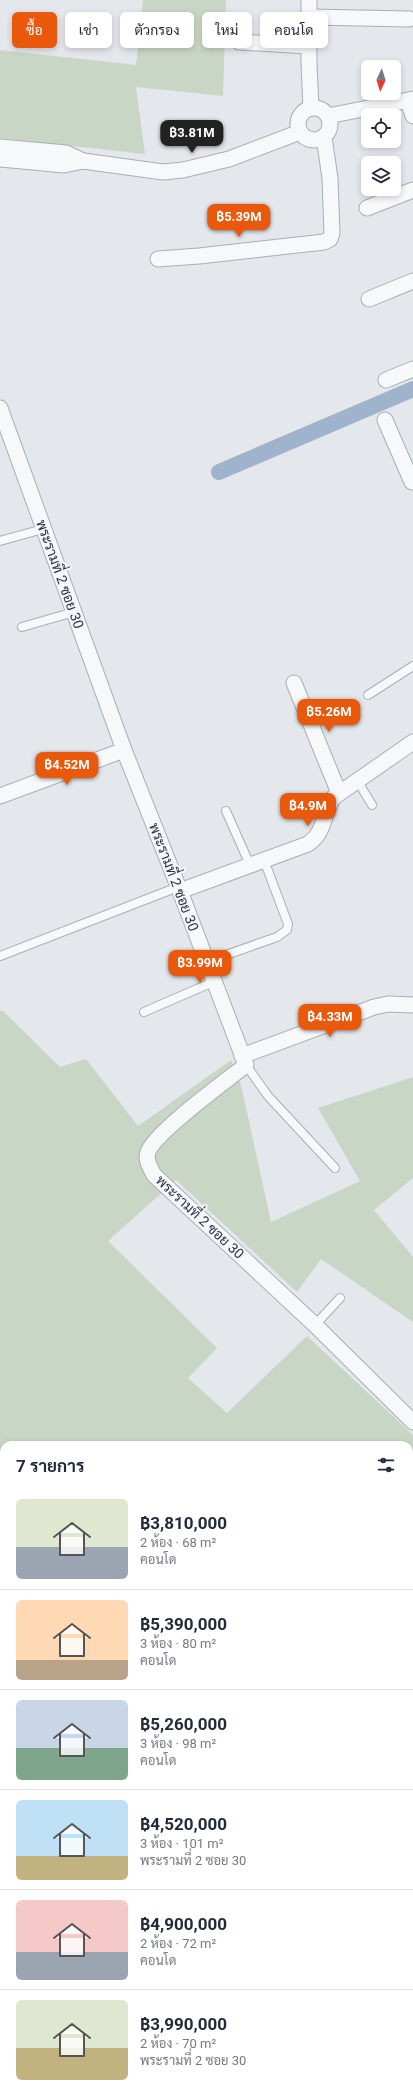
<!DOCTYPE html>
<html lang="th">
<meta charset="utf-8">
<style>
:root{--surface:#fff;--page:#f6f6f7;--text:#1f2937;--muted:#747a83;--line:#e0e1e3;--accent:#ea580c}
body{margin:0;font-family:Roboto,Sarabun,sans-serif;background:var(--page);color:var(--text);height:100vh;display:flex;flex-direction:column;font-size:15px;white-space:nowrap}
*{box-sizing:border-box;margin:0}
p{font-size:13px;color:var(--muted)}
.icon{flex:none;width:22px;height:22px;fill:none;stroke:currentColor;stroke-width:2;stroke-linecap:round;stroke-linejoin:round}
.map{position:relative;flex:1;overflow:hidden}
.side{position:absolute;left:0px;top:1441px;width:413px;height:656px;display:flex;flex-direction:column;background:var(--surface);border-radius:12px 12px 0 0;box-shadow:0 2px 6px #0003}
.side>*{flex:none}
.top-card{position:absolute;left:12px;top:12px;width:389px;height:36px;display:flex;gap:8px}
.needle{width:26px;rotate:184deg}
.controls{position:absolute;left:361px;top:60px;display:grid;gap:8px}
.controls a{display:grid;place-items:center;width:40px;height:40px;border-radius:6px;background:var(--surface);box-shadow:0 2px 6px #0003;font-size:20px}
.price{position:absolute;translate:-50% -34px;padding:0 9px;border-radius:8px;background:var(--accent);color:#fff;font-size:13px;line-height:26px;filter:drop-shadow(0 1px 2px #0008)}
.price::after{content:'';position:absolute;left:50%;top:24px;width:12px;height:9px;margin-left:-6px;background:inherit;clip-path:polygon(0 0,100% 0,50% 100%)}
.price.active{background:#222;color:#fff}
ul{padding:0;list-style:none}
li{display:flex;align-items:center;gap:12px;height:100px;padding:0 16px}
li+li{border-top:1px solid var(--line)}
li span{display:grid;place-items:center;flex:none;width:112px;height:80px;border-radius:6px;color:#555}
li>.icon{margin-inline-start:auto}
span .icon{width:48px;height:48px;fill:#fffc;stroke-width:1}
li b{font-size:17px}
h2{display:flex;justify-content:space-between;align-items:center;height:48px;padding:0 16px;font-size:17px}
.tag{padding:0 14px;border-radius:6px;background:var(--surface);box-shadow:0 2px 6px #0003;font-size:14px;line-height:36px}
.tag.active{background:var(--accent);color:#fff}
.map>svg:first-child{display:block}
</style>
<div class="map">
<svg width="413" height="2097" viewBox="0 0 413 2097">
<rect width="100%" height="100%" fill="#e4e7ec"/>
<g fill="#c9d6c5">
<polygon points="143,0 226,0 223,96 136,87 145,154 0,138 0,50 136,65"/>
<polygon points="0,1011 3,1011 60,1067 86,1059 138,1126 231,1060 241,1085 271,1222 360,1181 318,1108 413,1077 413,1178 374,1210 413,1257 413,1322 321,1259 297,1292 176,1180 108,1241 217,1348 188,1378 227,1413 307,1336 413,1435 413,1453 409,1458 409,1445 4,1445 4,1550 0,1546"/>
<polygon points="0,1569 4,1573 4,2023 0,2020"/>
<polygon points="87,2093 232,2093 237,2097 91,2097"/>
</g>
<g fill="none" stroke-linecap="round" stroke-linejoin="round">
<g stroke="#9fb4cc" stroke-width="16">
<polyline points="219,472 413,389"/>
<polyline points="0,1559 4,1563"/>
<polyline points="409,1897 413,1900"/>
</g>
<defs>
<g id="lane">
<polyline points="0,541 43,529"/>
<polyline points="22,627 74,612"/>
<polyline points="368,695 413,666"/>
<polyline points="357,780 372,805"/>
<polyline points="226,811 250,865"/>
<polyline points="0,956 178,887"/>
<polyline points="206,962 277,937 287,930 288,924 264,860"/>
<polyline points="144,1012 213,982"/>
<polyline points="246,1065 268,1096 335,1168"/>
<polyline points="315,1325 340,1298"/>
</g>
<g id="street">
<polyline points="309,0 309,64 311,108"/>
<polyline points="310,17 409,19"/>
<polyline points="239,42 309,46"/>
<polyline points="408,101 413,116"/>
<circle cx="314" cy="124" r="16"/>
<polyline points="328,116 413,99"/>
<polyline points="0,147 66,153 83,161 163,172 183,170 229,159 300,132"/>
<polyline points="0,159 64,165 83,161"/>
<polyline points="367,208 413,190"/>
<polyline points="158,259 199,256 324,242 330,239 332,233 330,178 324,137"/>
<polyline points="369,299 413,281"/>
<polyline points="386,380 413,369"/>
<path d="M0,408l124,342 56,141 66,174c-20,16 -91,67 -98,87 -3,8 2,15 6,23l161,150 98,97"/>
<polyline points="385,420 412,482"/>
<polyline points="294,683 339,793"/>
<polyline points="0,796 124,750"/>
<path d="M180,891l128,-47c18,-12 14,-30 26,-47l79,-55"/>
<polyline points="242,1056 374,1007 388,1004 413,1005"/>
<polyline points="409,1466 413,1461"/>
<polyline points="409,1694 413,1697"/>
<polyline points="0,2072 4,2075"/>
<polyline points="26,2093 31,2097"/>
</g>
</defs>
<use href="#lane" stroke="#a9aeb7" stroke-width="10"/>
<use href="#street" stroke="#a9aeb7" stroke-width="17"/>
<use href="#lane" stroke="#f7f8fa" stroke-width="8"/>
<use href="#street" stroke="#f7f8fa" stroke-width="15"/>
</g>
<g text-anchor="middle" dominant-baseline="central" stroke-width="4" stroke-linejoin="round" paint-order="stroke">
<g font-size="14" fill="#2b3445" stroke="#f4f6f9">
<text transform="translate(60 574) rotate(70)">พระรามที่ 2 ซอย 30</text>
<text transform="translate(174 877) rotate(69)">พระรามที่ 2 ซอย 30</text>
<text transform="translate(200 1217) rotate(43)">พระรามที่ 2 ซอย 30</text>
</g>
</g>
</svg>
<div class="controls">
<a><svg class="needle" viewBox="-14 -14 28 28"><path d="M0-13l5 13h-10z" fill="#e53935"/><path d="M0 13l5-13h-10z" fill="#747a83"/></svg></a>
<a><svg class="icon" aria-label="locate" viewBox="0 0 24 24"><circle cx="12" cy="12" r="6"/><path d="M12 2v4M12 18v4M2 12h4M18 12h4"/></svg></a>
<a><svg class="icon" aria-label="layers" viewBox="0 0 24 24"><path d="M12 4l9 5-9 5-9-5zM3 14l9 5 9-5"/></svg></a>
</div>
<b class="price active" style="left:192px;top:154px">฿3.81M</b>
<b class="price" style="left:239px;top:238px">฿5.39M</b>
<b class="price" style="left:329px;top:733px">฿5.26M</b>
<b class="price" style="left:67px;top:786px">฿4.52M</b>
<b class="price" style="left:308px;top:827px">฿4.9M</b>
<b class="price" style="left:200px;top:984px">฿3.99M</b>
<b class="price" style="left:330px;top:1038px">฿4.33M</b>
<div class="top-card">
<a class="tag active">ซื้อ</a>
<a class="tag">เช่า</a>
<a class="tag">ตัวกรอง</a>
<a class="tag">ใหม่</a>
<a class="tag">คอนโด</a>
</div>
<section class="side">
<h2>7 รายการ<svg class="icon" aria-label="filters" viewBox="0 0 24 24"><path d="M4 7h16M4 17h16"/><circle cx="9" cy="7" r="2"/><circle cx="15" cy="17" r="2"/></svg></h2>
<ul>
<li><span style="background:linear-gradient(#dfe7d0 60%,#9aa5b1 0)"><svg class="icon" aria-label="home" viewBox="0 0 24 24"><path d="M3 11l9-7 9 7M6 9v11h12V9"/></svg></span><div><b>฿3,810,000</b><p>2 ห้อง · 68 m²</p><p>คอนโด</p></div></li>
<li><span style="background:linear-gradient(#ffd9b3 75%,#b9a48a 0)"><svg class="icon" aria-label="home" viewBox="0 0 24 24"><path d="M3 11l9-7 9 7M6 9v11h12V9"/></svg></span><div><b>฿5,390,000</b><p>3 ห้อง · 80 m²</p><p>คอนโด</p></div></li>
<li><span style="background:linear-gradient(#c9d6e8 60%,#7fa58c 0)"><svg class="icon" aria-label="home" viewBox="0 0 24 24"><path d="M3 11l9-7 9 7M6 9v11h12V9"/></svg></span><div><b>฿5,260,000</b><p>3 ห้อง · 98 m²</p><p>คอนโด</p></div></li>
<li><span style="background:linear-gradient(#bfe0f5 70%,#c2b280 0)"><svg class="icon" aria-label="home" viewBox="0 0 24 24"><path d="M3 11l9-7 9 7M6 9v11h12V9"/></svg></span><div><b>฿4,520,000</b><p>3 ห้อง · 101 m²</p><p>พระรามที่ 2 ซอย 30</p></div></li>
<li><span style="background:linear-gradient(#f6c9c9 65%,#9aa5b1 0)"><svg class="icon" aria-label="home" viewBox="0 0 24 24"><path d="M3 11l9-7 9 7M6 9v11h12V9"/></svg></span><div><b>฿4,900,000</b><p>2 ห้อง · 72 m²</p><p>คอนโด</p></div></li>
<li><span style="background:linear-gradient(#dfe7d0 60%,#c2b280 0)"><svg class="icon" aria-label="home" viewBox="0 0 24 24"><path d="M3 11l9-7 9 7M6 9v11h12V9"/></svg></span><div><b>฿3,990,000</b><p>2 ห้อง · 70 m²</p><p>พระรามที่ 2 ซอย 30</p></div></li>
</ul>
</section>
</div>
